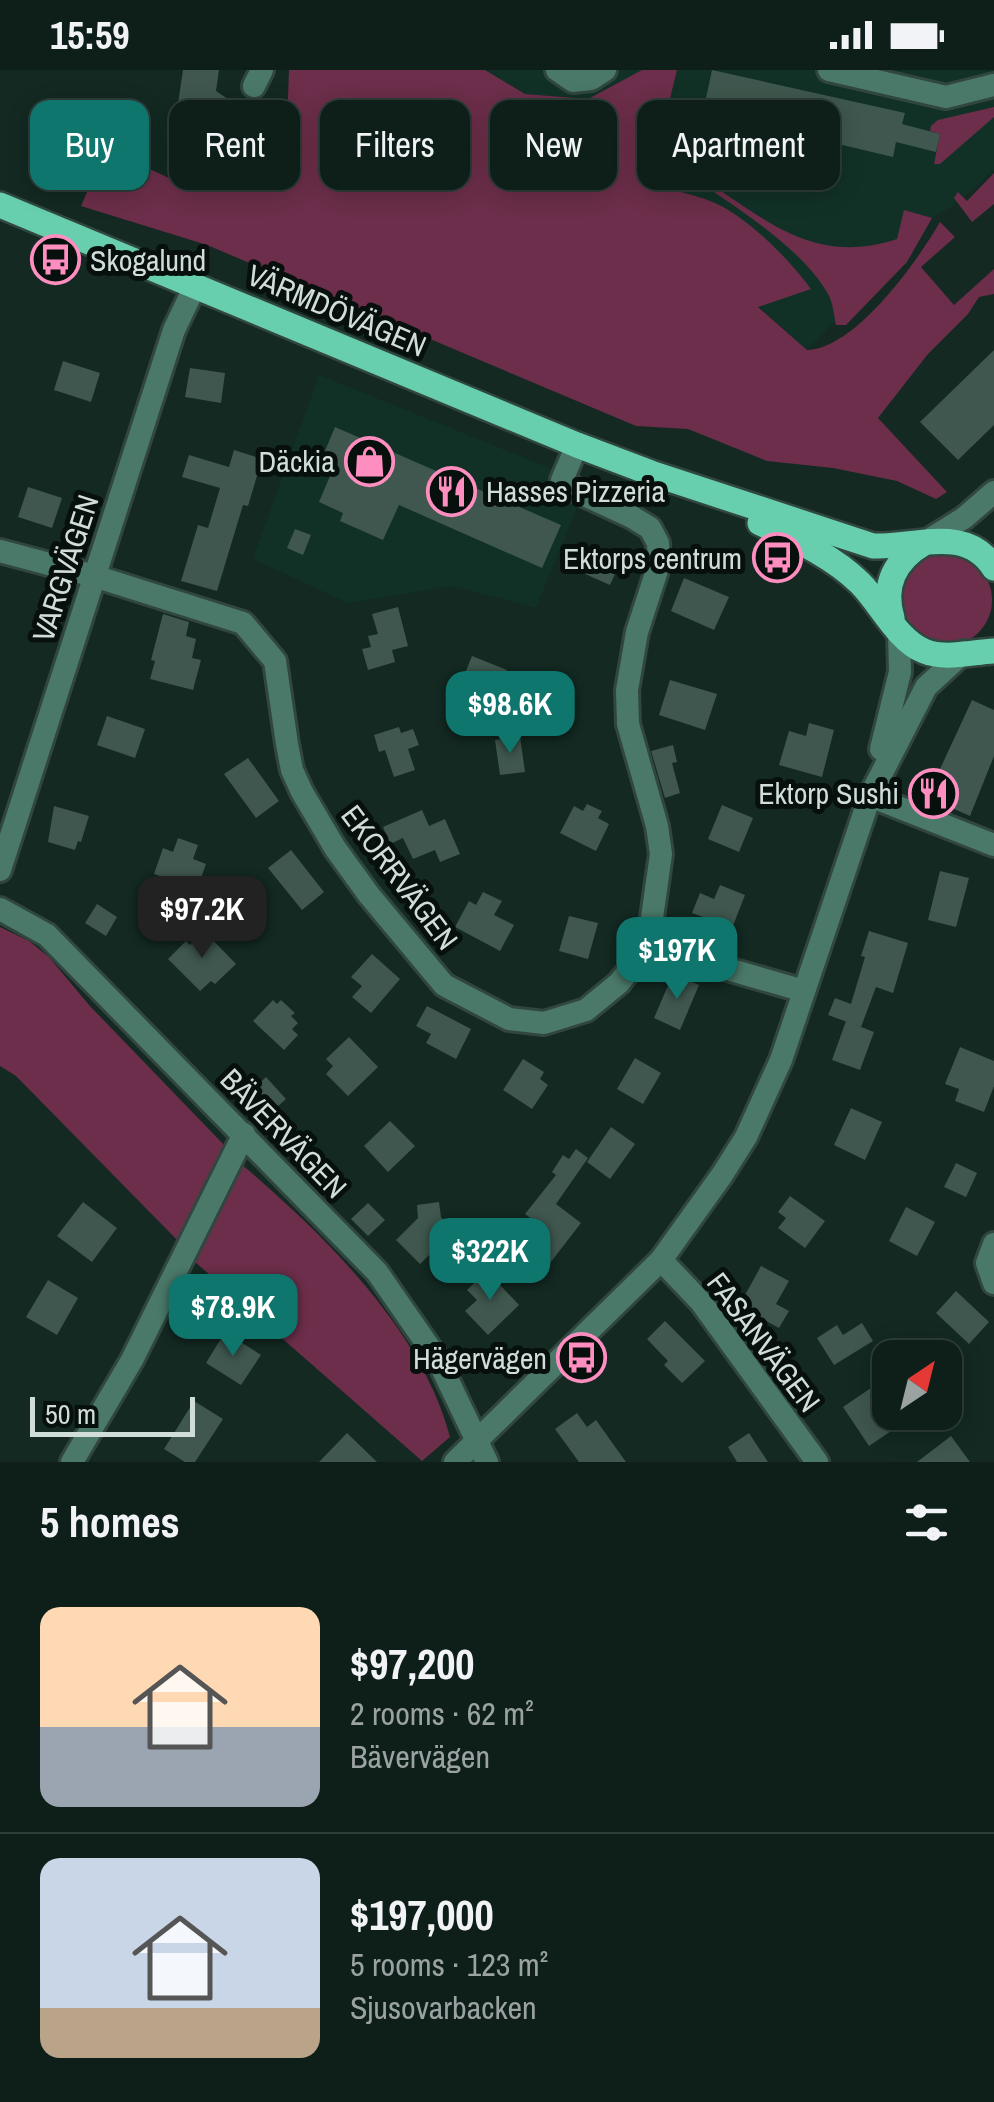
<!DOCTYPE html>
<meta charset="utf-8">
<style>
:root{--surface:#0e1f1a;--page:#1c2c27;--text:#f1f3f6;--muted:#9ba2a2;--line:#2e3d39;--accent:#0f766e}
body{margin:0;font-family:"Archivo Narrow",sans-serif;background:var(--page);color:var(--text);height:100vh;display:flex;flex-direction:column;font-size:38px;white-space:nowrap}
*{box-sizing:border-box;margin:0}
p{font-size:32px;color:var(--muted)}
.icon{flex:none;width:55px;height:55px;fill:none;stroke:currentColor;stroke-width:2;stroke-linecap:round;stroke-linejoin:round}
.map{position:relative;height:1392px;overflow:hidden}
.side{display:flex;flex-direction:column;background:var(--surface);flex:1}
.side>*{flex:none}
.top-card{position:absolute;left:30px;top:30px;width:935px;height:90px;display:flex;gap:20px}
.needle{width:65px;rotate:35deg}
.tools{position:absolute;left:872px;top:1270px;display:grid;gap:20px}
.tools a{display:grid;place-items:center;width:90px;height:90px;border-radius:20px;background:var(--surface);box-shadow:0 5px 25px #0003,0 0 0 2px var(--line);font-size:50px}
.scale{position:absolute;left:30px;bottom:25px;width:165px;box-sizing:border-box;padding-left:10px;border:5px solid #d0ddd8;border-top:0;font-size:28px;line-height:35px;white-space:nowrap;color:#d0ddd8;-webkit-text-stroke:8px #07100c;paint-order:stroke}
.price{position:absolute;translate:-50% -85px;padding:0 22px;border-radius:20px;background:var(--accent);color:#fff;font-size:32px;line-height:65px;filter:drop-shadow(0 2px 5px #0008)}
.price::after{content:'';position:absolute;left:50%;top:60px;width:30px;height:22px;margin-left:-15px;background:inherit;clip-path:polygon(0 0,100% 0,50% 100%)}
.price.current{background:#222;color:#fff}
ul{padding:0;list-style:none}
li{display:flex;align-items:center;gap:30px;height:250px;padding:0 40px}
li+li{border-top:2px solid var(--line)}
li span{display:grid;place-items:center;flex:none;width:280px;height:200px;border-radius:20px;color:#555}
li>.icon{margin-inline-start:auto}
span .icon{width:120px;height:120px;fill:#fffc;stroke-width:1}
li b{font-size:42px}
h2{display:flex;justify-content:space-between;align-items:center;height:120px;padding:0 40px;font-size:42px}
.chip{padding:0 35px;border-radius:20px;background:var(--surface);box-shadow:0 5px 25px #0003,0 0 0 2px var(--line);font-size:35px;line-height:90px}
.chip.current{background:var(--accent);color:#fff}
.status{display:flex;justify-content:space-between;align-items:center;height:70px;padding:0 50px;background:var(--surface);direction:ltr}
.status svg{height:28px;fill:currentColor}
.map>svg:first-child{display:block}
</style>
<div class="status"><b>15:59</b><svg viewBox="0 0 49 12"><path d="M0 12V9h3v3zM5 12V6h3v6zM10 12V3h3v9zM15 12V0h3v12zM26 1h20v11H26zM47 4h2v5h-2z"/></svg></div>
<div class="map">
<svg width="994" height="1392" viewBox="0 0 994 1392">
<rect width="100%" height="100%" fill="#132922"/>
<g fill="#113127">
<polygon points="485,0 642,0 588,29 525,24"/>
<polygon points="677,0 994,0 994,99 958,133 932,148 907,192 846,255 833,253 807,280 758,236 657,115 658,78"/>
<polygon points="319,305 587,413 536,538 454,516 348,533 253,489"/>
</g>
<g fill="#6c2e4a">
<path d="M289,0h196l40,24 63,5 54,-29h35l-19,78 -1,37c17,6 36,9 53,16 35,13 79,58 101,88l-53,18 49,43c48,-1 110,-88 133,-128l15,15 -34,30 33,38 40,-36v25l-15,3 -11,17 -40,40 -50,64 69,74 -11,7 -39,-18 -64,-13 -66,-7 -79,-32 -52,-3 -429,-181 -126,-39 25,-57 85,39 43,-8 53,-55z"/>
<polygon points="994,37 994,47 940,94 934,94 940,64 930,61 931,56 938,50"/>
<polygon points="994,103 994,134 972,152 954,128 958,122 967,131"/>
<path d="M697,105c66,42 115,92 200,64l7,-29 28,8 -25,44 -61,63h-10c-2,-10 -3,-22 -8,-31 -23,-42 -86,-83 -126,-110l-7,-5z"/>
<circle cx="946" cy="530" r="46"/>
<polygon points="0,857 29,871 49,887 89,935 226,1077 181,1174 16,1006 0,996"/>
<path d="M240,1093c83,71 181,165 210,274l-28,24 -228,-200z"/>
</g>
<g fill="#3f574e">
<polygon points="183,0 219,0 216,21 250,44 239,60 213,41 205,93 170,88"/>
<polygon points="712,0 905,43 902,54 940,64 936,82 896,72 893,87 703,42"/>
<polygon points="47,47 69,55 72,47 89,53 76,89 37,74"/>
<polygon points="994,280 994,355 958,390 920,352"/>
<polygon points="63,291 100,303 91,332 54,320"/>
<polygon points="190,298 225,303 221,333 185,327"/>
<polygon points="335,357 561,455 542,498 399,435 383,470 340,451 343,443 319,432 330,406 317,400"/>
<polygon points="234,380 262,389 248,436 243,435 217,521 181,511 198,455 208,458 220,418 182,407 189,385 229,397"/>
<polygon points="28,417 62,428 52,458 18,447"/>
<polygon points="295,459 311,465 303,485 287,478"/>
<polygon points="596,478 622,489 610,515 585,504"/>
<polygon points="684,508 729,527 714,560 671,541"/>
<polygon points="398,537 408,576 392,580 395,592 368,600 362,579 371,577 368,566 378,564 372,544"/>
<polygon points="163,544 189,552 186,566 196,569 192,588 201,590 193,620 150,609 155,591 151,590"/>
<polygon points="472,586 507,600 493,635 458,621"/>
<polygon points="670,610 717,624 705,660 659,645"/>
<polygon points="972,630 994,640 994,686 970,746 927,727"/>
<polygon points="107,646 145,659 135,688 97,675"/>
<polygon points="809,653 834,660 822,707 779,695 789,661 806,666"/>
<polygon points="399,657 401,663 413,659 419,675 408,679 415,700 394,707 385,680 379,682 374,665"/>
<polygon points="520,666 525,702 500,705 495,670"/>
<polygon points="673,675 677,692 672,693 680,723 665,728 651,681"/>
<polygon points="248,688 279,731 256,748 224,704"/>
<polygon points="587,734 602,741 598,748 609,754 596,781 560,763 574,736 583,741"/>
<polygon points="722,735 753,748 739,782 708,769"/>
<polygon points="54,736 89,746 81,772 78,771 75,780 48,772"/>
<polygon points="422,740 429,756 445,749 460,784 440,792 435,780 413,789 403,768 390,774 383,757"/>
<polygon points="178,768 198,775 193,789 206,794 197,819 154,804 163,778 173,782"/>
<polygon points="291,780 324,822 302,840 268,798"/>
<polygon points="940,801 969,808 956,857 928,850"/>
<polygon points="720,815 745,825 727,871 698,859 703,847 692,843 700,823 714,829"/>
<polygon points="483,822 502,831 494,845 514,855 500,881 455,857 469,831 476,835"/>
<polygon points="97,834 117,847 106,866 85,853"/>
<polygon points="569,846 598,853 588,889 559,881"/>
<polygon points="204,861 236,894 215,914 211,911 200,921 168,889 186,871 190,875"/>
<polygon points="869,861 908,873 893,923 876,917 861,957 828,945 835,928 851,934 865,887 861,886"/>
<polygon points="372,884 400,909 371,943 352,927 362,916 351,907"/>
<polygon points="673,904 699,915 680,960 654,948"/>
<polygon points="273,930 277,934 281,930 295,943 291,946 298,953 292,959 298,965 284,980 253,951"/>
<polygon points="427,936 471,959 456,989 426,973 431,964 416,956"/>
<polygon points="846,951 874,962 860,1000 832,990"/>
<polygon points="349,967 378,997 348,1026 326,1004 333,996 326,989"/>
<polygon points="960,977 994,991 994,1016 984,1042 955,1031 959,1019 945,1014"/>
<polygon points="635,988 661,1003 643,1034 617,1019"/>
<polygon points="523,989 544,1002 540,1009 548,1015 532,1039 503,1020"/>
<polygon points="266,1007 286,1029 267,1046 248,1024"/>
<polygon points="851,1038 882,1052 865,1090 834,1075"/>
<polygon points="390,1051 415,1076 388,1102 364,1076"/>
<polygon points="611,1057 635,1074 610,1109 587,1092"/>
<polygon points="576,1079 588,1088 556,1134 581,1153 550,1193 527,1174 541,1156 525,1144 556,1105 552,1102 563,1085 569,1089"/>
<polygon points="956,1093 977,1103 966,1127 944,1117"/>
<polygon points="790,1126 825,1151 805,1178 778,1158 786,1148 778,1142"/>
<polygon points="83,1132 117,1158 92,1192 57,1166"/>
<polygon points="439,1132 441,1147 454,1161 420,1194 396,1170 418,1148 417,1135"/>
<polygon points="368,1133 385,1150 368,1166 351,1149"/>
<polygon points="906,1137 935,1152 917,1186 889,1171"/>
<polygon points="761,1196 789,1211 776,1234 789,1241 779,1258 739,1236"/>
<polygon points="487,1201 519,1235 488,1265 465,1241 477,1230 467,1220"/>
<polygon points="48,1210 78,1228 57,1265 26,1247"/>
<polygon points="956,1221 989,1252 969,1274 936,1243"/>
<polygon points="665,1251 705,1291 682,1313 664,1295 668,1291 647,1269"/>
<polygon points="862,1253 873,1271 834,1295 817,1268 837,1255 843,1265"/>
<polygon points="225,1262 261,1285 241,1315 206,1293"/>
<polygon points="871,1318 897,1357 869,1376 843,1337"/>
<polygon points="194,1331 223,1349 195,1392 185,1392 164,1379"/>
<polygon points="577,1343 587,1357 596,1350 626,1392 579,1392 555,1359"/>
<polygon points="347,1363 377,1392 319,1392"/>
<polygon points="749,1363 768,1392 737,1392 728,1377"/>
<polygon points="951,1366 970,1392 917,1392"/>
</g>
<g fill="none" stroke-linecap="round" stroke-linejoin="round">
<defs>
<g id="minor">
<polyline points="557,0 573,11 591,9 605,0"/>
<polyline points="829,0 946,27 994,15"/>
<polyline points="254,16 262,0"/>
<polyline points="924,473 964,448 994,422"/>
<polyline points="0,481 94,506 243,553 275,591 287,674 292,700 302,722 335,778 369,825 444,915 509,949 544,953 586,940 619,913 648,876 661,784 657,756 628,654 627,620 637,562 659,494 658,473 650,458 632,447 582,424 562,410 577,375"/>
<polyline points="881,679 900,602 899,562"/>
<polyline points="870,726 994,775"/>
<polyline points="0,800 174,260 195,216"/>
<polyline points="0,839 47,865 377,1202 438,1290 487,1392"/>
<polyline points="648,876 804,921"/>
<polyline points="994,1174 987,1193 994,1213"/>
<polyline points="661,1190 701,1232 817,1392"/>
<polyline points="72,1392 132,1290 244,1064"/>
<polyline points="455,1392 661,1190 722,1105 746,1067 781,990 870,726 926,617 964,582"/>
</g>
<g id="major">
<path d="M0,135l577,240 74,28 222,73c42,2 93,-22 121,22"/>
<path d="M760,453c36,17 71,32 100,60 21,21 37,57 64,68 21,9 48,1 70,0"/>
<path d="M892,548c-10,-33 3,-58 32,-75"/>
</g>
</defs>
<use href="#minor" stroke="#31463f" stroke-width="28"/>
<use href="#major" stroke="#31463f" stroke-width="30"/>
<use href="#minor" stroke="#4a7969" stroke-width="22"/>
<use href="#major" stroke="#67cfae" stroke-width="25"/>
</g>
<defs>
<symbol id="bus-ring" viewBox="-11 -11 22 22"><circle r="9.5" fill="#07100c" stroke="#fd8ebf" stroke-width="1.5"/><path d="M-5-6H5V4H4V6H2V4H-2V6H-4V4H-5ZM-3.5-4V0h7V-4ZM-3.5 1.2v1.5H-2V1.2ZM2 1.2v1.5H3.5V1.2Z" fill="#fd8ebf"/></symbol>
<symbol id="shop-ring" viewBox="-11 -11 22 22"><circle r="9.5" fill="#07100c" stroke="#fd8ebf" stroke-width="1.5"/><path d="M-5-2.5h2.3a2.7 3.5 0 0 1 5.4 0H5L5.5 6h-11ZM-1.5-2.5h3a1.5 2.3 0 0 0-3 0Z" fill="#fd8ebf"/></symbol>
<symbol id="restaurant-ring" viewBox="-11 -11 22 22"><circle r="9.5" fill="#07100c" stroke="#fd8ebf" stroke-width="1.5"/><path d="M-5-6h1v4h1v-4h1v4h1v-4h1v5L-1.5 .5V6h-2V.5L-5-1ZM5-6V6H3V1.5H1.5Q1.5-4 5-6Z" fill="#fd8ebf"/></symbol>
</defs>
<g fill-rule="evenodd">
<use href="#bus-ring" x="28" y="162" width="55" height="55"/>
<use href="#shop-ring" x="342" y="364" width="55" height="55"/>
<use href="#restaurant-ring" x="424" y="394" width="55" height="55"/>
<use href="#bus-ring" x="750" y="460" width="55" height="55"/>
<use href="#restaurant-ring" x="906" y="696" width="55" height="55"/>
<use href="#bus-ring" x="554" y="1260" width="55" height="55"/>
</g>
<g text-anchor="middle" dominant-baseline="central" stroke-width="10" stroke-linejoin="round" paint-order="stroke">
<g font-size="30" fill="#d0ddd8" stroke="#07100c" text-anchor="end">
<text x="90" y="190" text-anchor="start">Skogalund</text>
<text x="335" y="391">Däckia</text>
<text x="486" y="421" text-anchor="start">Hasses Pizzeria</text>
<text x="742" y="488">Ektorps centrum</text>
<text x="899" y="723">Ektorp Sushi</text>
<text x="547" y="1288">Hägervägen</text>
</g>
<g font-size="30" fill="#d0ddd8" stroke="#07100c">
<text transform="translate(337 240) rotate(23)">VÄRMDÖVÄGEN</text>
<text transform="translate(65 498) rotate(-72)">VARGVÄGEN</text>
<text transform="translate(400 807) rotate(53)">EKORRVÄGEN</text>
<text transform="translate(284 1063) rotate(46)">BÄVERVÄGEN</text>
<text transform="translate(764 1272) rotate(53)">FASANVÄGEN</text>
</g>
</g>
</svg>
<div class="tools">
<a><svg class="needle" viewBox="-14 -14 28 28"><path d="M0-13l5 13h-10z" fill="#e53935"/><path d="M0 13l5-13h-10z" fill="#9ba2a2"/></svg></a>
</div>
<div class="scale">50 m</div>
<b class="price" style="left:510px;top:686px">$98.6K</b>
<b class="price current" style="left:202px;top:891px">$97.2K</b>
<b class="price" style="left:677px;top:932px">$197K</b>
<b class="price" style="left:490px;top:1233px">$322K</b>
<b class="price" style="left:233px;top:1289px">$78.9K</b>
<div class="top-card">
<a class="chip current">Buy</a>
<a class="chip">Rent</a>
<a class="chip">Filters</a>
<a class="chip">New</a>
<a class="chip">Apartment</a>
</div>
</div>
<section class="side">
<h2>5 homes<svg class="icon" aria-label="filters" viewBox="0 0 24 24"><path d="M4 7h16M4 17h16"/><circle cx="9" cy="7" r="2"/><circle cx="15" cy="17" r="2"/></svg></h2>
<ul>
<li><span style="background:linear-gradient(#ffd9b3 60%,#9aa5b1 0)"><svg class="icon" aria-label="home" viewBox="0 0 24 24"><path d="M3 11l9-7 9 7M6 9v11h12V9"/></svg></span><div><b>$97,200</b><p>2 rooms · 62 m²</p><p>Bävervägen</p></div></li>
<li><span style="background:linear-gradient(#c9d6e8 75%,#b9a48a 0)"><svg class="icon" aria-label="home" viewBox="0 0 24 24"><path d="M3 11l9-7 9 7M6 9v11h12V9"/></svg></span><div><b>$197,000</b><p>5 rooms · 123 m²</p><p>Sjusovarbacken</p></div></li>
</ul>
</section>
